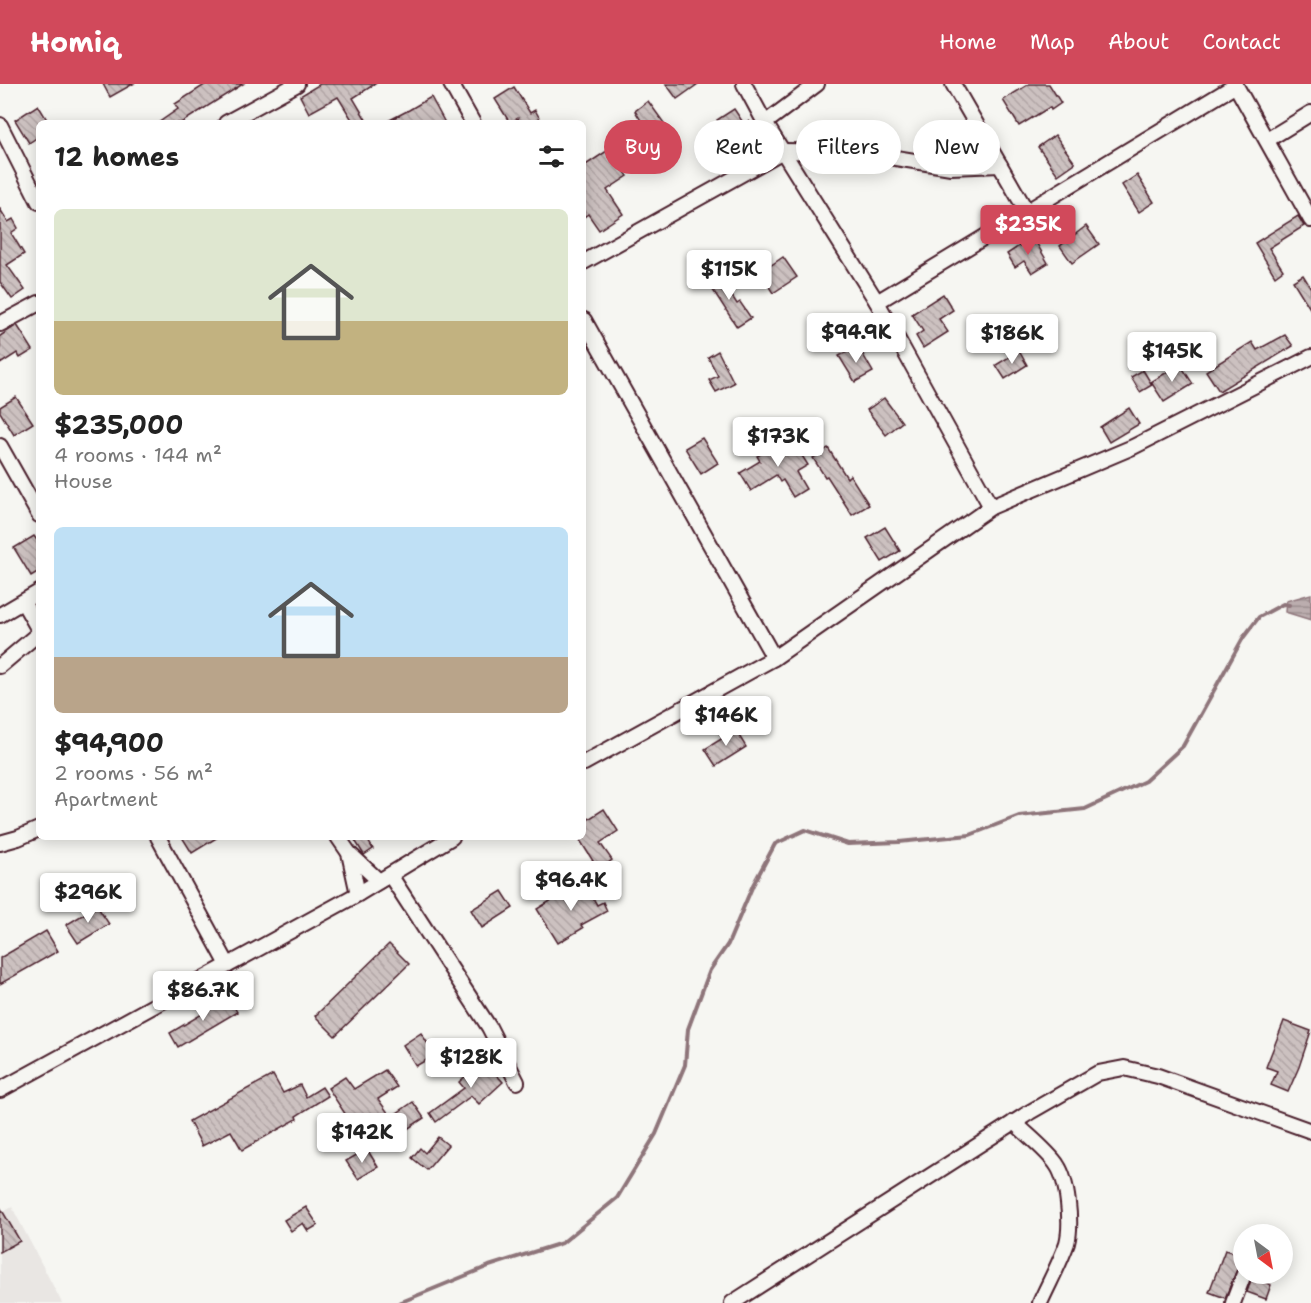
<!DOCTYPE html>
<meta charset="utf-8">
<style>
:root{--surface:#fff;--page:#f6f6f6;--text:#222;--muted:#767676;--accent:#d1495b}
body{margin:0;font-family:"Shantell Sans",sans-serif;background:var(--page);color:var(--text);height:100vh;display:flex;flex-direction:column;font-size:22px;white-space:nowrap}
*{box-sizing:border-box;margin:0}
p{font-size:20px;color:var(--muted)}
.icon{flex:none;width:33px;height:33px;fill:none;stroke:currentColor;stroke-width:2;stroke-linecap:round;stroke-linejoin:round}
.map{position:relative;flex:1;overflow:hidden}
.sheet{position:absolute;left:36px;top:36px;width:550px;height:720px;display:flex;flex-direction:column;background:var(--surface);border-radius:9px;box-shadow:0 3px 15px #0003}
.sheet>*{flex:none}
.banner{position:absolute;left:604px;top:36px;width:570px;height:54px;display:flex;gap:12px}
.needle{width:39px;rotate:148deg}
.buttons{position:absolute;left:1233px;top:1140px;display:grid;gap:12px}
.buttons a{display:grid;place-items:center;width:60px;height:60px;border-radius:50%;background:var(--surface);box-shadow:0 3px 15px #0003;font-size:30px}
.price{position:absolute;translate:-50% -51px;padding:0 14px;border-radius:6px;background:#fff;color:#222;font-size:20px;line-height:39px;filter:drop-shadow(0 2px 3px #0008)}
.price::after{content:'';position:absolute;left:50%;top:36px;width:18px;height:14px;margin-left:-9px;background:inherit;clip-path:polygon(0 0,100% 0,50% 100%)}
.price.selected{background:var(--accent);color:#fff}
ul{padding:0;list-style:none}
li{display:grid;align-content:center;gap:12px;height:318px;padding:0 18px}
li span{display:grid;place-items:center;height:186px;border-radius:9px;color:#555}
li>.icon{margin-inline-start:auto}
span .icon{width:108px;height:108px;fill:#fffc;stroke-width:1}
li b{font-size:26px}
h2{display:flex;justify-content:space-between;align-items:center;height:72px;padding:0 18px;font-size:26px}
.pill{padding:0 21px;border-radius:27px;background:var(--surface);box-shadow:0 3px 15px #0003;font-size:21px;line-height:54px}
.pill.selected{background:var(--accent);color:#fff}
header{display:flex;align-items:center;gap:36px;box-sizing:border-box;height:84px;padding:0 30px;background:var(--accent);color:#fff}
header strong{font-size:28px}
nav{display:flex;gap:33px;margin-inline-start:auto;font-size:21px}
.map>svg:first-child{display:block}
</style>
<header>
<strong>Homiq</strong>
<nav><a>Home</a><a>Map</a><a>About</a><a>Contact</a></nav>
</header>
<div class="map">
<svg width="1311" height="1219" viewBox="0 0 1311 1219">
<defs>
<pattern id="water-rules" width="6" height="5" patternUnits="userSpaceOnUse" patternTransform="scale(1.5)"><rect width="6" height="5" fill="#bbadae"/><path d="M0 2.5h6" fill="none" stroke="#9a8c8e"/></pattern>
<pattern id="building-back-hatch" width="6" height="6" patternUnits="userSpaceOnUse" patternTransform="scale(1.5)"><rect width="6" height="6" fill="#ccc1c0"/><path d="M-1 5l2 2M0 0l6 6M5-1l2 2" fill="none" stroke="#b1a5a5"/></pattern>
</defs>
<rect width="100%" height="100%" fill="#f6f6f2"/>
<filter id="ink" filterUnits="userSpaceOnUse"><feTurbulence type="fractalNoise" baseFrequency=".0167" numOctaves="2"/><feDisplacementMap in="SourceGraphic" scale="12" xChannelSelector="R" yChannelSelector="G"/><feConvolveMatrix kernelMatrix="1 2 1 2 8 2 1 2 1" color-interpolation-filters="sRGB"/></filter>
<g filter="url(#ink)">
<polygon fill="#e9e6e3" points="12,1123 62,1219 0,1219 0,1130"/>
<polygon fill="url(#water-rules)" stroke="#8e747a" stroke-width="1.5" points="1311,510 1311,536 1285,528 1286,517"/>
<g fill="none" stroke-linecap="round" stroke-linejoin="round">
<polyline stroke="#8e747a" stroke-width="4" points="399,1219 489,1182 562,1159 617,1114 656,1050 685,981 688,945 710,886 728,860 753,801 775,760 805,746 848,760 899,758 970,751 1019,732 1085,725 1145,697 1183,662 1243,554 1259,533 1283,520 1289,521"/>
</g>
<g fill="url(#building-back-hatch)" stroke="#4a1f2b" stroke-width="1.5">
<polygon points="103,0 133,0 110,13"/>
<polygon points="206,0 243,0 181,39 158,39 178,25 175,20"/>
<polygon points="320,0 375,0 353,14 368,39 354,39 338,13 309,29 300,12"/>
<polygon points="666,0 698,0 677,15"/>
<polygon points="1029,0 1049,0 1061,19 1051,26 1050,23 1019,42 1003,16"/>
<polygon points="514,3 530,29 535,26 540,35 537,39 514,39 519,36 518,34 510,39 495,15"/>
<polygon points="431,13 445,39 384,39 409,26"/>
<polygon points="648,17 664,39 642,54 634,44 642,38 635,27"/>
<polygon points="38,21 49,39 39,39 39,52 29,59 15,36"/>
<polygon points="734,25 744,40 749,37 759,52 747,60 737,46 728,52 717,36"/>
<polygon points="1055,51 1075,79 1058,91 1038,63"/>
<polygon points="616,61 622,70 615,74 628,92 607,106 623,130 599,146 588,130 584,133 584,82"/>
<polygon points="1137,91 1154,118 1139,128 1122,101"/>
<polygon points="0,125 8,138 13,135 18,144 11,149 24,170 7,181 25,206 12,215 0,198"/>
<polygon points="1298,132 1304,142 1269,164 1283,186 1275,192 1255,159"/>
<polygon points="1086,142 1099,160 1072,179 1060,162"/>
<polygon points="1033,153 1048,179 1032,189 1024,177 1015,183 1007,170"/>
<polygon points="783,173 797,193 773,209 760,189"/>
<polygon points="718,190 737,220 740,218 751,234 737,243 707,197"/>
<polygon points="1303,191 1311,204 1311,226 1293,197"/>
<polygon points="943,210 953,226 939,235 948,248 923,264 916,252 923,247 912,230"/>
<polygon points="17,241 33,266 20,274 17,269 0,280 0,252"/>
<polygon points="1164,251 1170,262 1141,277 1135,267"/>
<polygon points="1285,251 1293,262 1219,307 1206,287 1252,258 1257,266"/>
<polygon points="858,262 873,288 855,298 839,272"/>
<polygon points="718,267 734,299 716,308 709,296 718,292 708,273"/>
<polygon points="1019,267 1027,281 1005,295 996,281"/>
<polygon points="1180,280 1193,300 1164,318 1151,298"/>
<polygon points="1143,286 1152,301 1140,308 1131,293"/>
<polygon points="16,313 33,339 14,351 0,328 0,323"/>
<polygon points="884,314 902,338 886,351 867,326"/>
<polygon points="1129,324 1139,340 1109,358 1100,343"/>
<polygon points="790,353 808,381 796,388 806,405 793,413 783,396 780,398 776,391 751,407 740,389 760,377 757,372 774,362 775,364"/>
<polygon points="702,354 718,379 701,390 685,364"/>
<polygon points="828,364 847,394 850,391 869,421 852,431 827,392 825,393 813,374"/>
<polygon points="885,443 900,467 882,478 867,454"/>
<polygon points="34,452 39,459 39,487 31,492 14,464"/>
<polygon points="733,642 746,663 716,682 705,665 723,654 720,650"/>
<polygon points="604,725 618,747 600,759 612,776 596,788 589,779 593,777 578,753 584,753 584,738"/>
<polygon points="182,753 218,753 192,769"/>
<polygon points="353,753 366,753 373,765 364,771"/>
<polygon points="583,797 597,821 603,818 607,827 581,841 583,844 558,859 537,825"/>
<polygon points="502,807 513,824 482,844 471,826"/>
<polygon points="97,822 109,840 78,859 66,841"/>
<polygon points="46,847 58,867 0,900 0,874"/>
<polygon points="389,860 409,880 335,952 315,932"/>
<polygon points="229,914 237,928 178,963 170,949"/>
<polygon points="1284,937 1311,947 1299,983 1288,1008 1271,1001 1277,987 1266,983"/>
<polygon points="421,949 435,971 416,982 403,961"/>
<polygon points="483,976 503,998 479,1020 471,1012 436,1038 430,1029 464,1004 459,998"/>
<polygon points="385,986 397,1003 378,1015 391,1033 413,1018 424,1034 392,1055 384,1044 363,1057 328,1004 345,993 354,1005"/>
<polygon points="273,991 283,1009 300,1001 306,1013 322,1003 328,1012 296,1032 297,1035 242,1066 231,1047 202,1062 189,1037"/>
<polygon points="438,1053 448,1061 427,1086 412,1074 420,1064 425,1069"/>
<polygon points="367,1065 378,1083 358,1095 346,1077"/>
<polygon points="0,1123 20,1157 0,1168"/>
<polygon points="306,1123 318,1141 308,1147 303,1139 291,1147 284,1136"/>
<polygon points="1225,1166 1243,1172 1225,1214 1209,1208"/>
<polygon points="1252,1193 1271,1201 1266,1215 1247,1208"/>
</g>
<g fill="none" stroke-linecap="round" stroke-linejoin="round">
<defs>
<g id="minor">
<polyline points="451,0 473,39"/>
<polyline points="744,0 765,39 877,218 991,423"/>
<polyline points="953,0 1027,128"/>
<polyline points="1235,0 1311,136"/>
<polyline points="226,39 297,0"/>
<polyline points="765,39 817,0"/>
<polyline points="0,41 39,118"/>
<polyline points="1267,56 1311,29"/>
<polyline points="584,178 783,67 859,68 951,83 1000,81"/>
<polyline points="877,218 1236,1"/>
<polyline points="584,236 774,574"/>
<polyline points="0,240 39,219"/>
<polyline points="0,362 39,431"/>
<polyline points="23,518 39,546"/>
<polyline points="0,531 39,508"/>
<polyline points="0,582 39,549"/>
<polyline points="584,679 774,574 991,423 1133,363 1311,273"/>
<polyline points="158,753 228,881"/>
<polyline points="338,753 349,769 358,810"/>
<polyline points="0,759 18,754 39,745"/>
<polyline points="349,769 379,797"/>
<polyline points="390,791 489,943 517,998"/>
<polyline points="0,1006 358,810 452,753"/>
<path d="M1014,1038c12,12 35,30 43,43 11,16 15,59 10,78 -7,20 -18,40 -27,60"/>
<polyline points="732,1219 1030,1028 1098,989 1124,984 1158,992 1311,1047"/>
<polyline points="1233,1219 1244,1190"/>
</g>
</defs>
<use href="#minor" stroke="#4a1f2b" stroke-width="18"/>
<use href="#minor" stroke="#f6f6f2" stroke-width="14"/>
</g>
</g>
</svg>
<div class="buttons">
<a><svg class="needle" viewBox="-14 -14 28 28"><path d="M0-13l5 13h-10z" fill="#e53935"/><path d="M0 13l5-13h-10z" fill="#767676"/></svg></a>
</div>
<b class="price selected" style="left:1028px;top:172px">$235K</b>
<b class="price" style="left:729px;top:217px">$115K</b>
<b class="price" style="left:856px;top:280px">$94.9K</b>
<b class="price" style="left:1012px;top:281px">$186K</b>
<b class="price" style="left:1172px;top:299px">$145K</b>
<b class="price" style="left:778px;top:384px">$173K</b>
<b class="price" style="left:726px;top:663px">$146K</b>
<b class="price" style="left:571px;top:828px">$96.4K</b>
<b class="price" style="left:88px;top:840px">$296K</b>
<b class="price" style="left:203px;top:938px">$86.7K</b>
<b class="price" style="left:471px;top:1005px">$128K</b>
<b class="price" style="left:362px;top:1080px">$142K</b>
<div class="banner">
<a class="pill selected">Buy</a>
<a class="pill">Rent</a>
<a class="pill">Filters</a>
<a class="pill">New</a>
</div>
<section class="sheet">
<h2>12 homes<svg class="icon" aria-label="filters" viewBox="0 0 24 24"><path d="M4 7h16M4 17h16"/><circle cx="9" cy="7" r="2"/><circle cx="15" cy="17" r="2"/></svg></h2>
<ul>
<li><span style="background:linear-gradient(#dfe7d0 60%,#c2b280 0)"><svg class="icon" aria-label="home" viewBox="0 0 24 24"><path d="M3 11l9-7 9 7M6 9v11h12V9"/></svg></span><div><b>$235,000</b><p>4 rooms · 144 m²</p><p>House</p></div></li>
<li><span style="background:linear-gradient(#bfe0f5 70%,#b9a48a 0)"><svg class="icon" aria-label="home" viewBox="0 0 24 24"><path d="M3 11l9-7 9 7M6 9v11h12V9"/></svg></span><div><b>$94,900</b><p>2 rooms · 56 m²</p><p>Apartment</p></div></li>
</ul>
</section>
</div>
